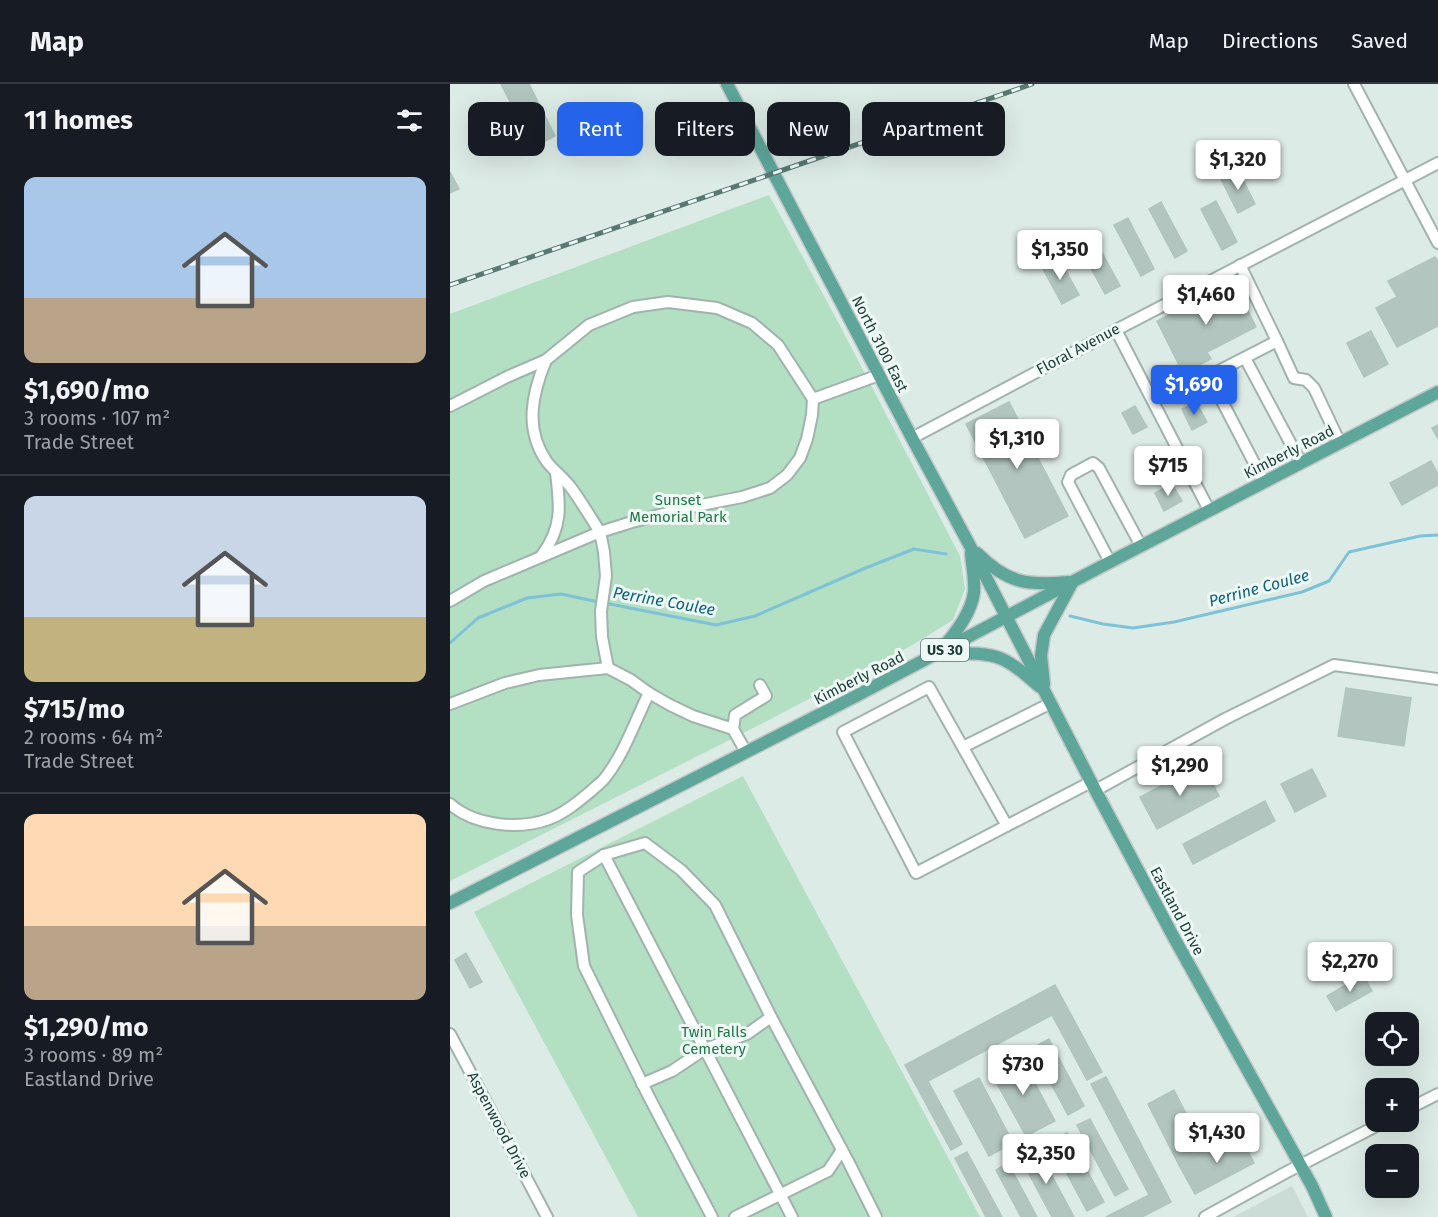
<!DOCTYPE html>
<meta charset="utf-8">
<style>
:root{--surface:#171b24;--page:#242831;--text:#f1f3f6;--muted:#9ea1a6;--line:#363941;--accent:#2563eb}
body{margin:0;font-family:"Fira Sans",sans-serif;background:var(--page);color:var(--text);height:100vh;display:flex;flex-direction:column;font-size:22px;white-space:nowrap}
*{box-sizing:border-box;margin:0}
p{font-size:20px;color:var(--muted)}
.icon{flex:none;width:33px;height:33px;fill:none;stroke:currentColor;stroke-width:2;stroke-linecap:round;stroke-linejoin:round}
.map{position:relative;flex:1;overflow:hidden}
.side{display:flex;flex-direction:column;background:var(--surface);width:450px}
.side>*{flex:none}
.hud{position:absolute;left:18px;top:18px;width:570px;height:54px;display:flex;gap:12px}
.controls{position:absolute;left:915px;top:928px;display:grid;gap:12px}
.controls a{display:grid;place-items:center;width:54px;height:54px;border-radius:12px;background:var(--surface);box-shadow:0 6px 24px #0002;font-size:30px}
.price{position:absolute;translate:-50% -51px;padding:0 14px;border-radius:6px;background:#fff;color:#222;font-size:20px;line-height:39px;filter:drop-shadow(0 2px 3px #0008)}
.price::after{content:'';position:absolute;left:50%;top:36px;width:18px;height:14px;margin-left:-9px;background:inherit;clip-path:polygon(0 0,100% 0,50% 100%)}
.price.on{background:var(--accent);color:#fff}
ul{padding:0;list-style:none}
li{display:grid;align-content:center;gap:12px;height:318px;padding:0 24px}
li+li{border-top:2px solid var(--line)}
li span{display:grid;place-items:center;height:186px;border-radius:12px;color:#555}
li>.icon{margin-inline-start:auto}
span .icon{width:108px;height:108px;fill:#fffc;stroke-width:1}
li b{font-size:26px}
h2{display:flex;justify-content:space-between;align-items:center;height:72px;padding:0 24px;font-size:26px}
.tag{padding:0 21px;border-radius:12px;background:var(--surface);box-shadow:0 6px 24px #0002;font-size:21px;line-height:54px}
.tag.on{background:var(--accent);color:#fff}
header{display:flex;align-items:center;gap:36px;box-sizing:border-box;height:84px;padding:0 30px;background:var(--surface);border-bottom:2px solid var(--line)}
header strong{font-size:28px}
nav{display:flex;gap:33px;margin-inline-start:auto;font-size:21px}
main{display:flex;flex:1;min-height:0}
.map>svg:first-child{display:block}
</style>
<header>
<strong>Map</strong>
<nav><a>Map</a><a>Directions</a><a>Saved</a></nav>
</header>
<main>
<section class="side">
<h2>11 homes<svg class="icon" aria-label="filters" viewBox="0 0 24 24"><path d="M4 7h16M4 17h16"/><circle cx="9" cy="7" r="2"/><circle cx="15" cy="17" r="2"/></svg></h2>
<ul>
<li><span style="background:linear-gradient(#a9c7e8 65%,#b9a48a 0)"><svg class="icon" aria-label="home" viewBox="0 0 24 24"><path d="M3 11l9-7 9 7M6 9v11h12V9"/></svg></span><div><b>$1,690/mo</b><p>3 rooms · 107 m²</p><p>Trade Street</p></div></li>
<li><span style="background:linear-gradient(#c9d6e8 65%,#c2b280 0)"><svg class="icon" aria-label="home" viewBox="0 0 24 24"><path d="M3 11l9-7 9 7M6 9v11h12V9"/></svg></span><div><b>$715/mo</b><p>2 rooms · 64 m²</p><p>Trade Street</p></div></li>
<li><span style="background:linear-gradient(#ffd9b3 60%,#b9a48a 0)"><svg class="icon" aria-label="home" viewBox="0 0 24 24"><path d="M3 11l9-7 9 7M6 9v11h12V9"/></svg></span><div><b>$1,290/mo</b><p>3 rooms · 89 m²</p><p>Eastland Drive</p></div></li>
</ul>
</section>
<div class="map">
<svg width="988" height="1133" viewBox="0 0 988 1133">
<rect width="100%" height="100%" fill="#ddebe6"/>
<polygon fill="#cbdbd5" points="842,1102 858,1133 783,1133"/>
<g fill="#b3dfc3">
<polygon points="319,111 387,236 510,472 515,505 503,536 459,563 309,641 0,797 0,230"/>
<polygon points="293,692 530,1133 188,1133 24,828"/>
</g>
<g fill="none" stroke-linecap="round" stroke-linejoin="round">
<g stroke="#7ec2d7" stroke-width="3">
<polyline points="155,519 266,541 305,532 413,485 464,465 496,470"/>
<polyline points="620,532 653,540 683,544 724,538 852,508 879,497 899,468 970,452 988,451"/>
<polyline points="0,559 28,534 77,514 111,510 149,518"/>
</g>
</g>
<g fill="#b2c6bf" stroke="#afc5be" stroke-width="1.5">
<polygon points="51,0 79,0 105,52 83,63"/>
<polygon points="788,86 805,120 788,129 771,95"/>
<polygon points="0,88 9,105 0,109"/>
<polygon points="766,117 787,158 772,166 751,125"/>
<polygon points="711,118 737,167 725,174 699,125"/>
<polygon points="678,134 704,185 691,192 664,141"/>
<polygon points="643,152 670,202 655,210 628,160"/>
<polygon points="985,173 988,178 988,242 947,263 926,224 947,213 938,197"/>
<polygon points="609,174 629,211 612,220 592,183"/>
<polygon points="783,198 806,243 757,268 761,275 733,289 707,237"/>
<polygon points="921,247 938,280 914,293 897,259"/>
<polygon points="559,318 618,432 575,454 516,340"/>
<polygon points="746,318 757,338 742,346 732,325"/>
<polygon points="685,322 697,343 683,350 672,329"/>
<polygon points="988,341 988,355 982,344"/>
<polygon points="981,377 988,390 988,401 952,421 940,399"/>
<polygon points="722,400 732,417 714,427 705,409"/>
<polygon points="896,604 961,614 954,662 888,652"/>
<polygon points="753,680 769,712 707,745 690,713"/>
<polygon points="862,685 876,712 845,728 831,700"/>
<polygon points="815,717 825,737 743,780 733,760"/>
<polygon points="16,869 32,898 20,904 5,876"/>
<polygon points="913,891 922,907 886,927 877,912"/>
<polygon points="605,901 652,988 637,996 602,931 478,997 512,1060 501,1066 455,981"/>
<polygon points="599,955 634,1022 618,1031 582,964"/>
<polygon points="570,971 605,1037 576,1052 540,987"/>
<polygon points="656,993 721,1118 692,1133 656,1133 699,1111 641,1000"/>
<polygon points="529,994 563,1059 539,1072 504,1007"/>
<polygon points="724,1006 755,1067 729,1081 698,1020"/>
<polygon points="640,1035 678,1105 665,1112 627,1041"/>
<polygon points="617,1049 654,1118 637,1127 600,1058"/>
<polygon points="788,1049 804,1079 745,1110 729,1081"/>
<polygon points="587,1064 624,1133 602,1133 570,1073"/>
<polygon points="517,1068 552,1133 536,1133 505,1074"/>
<polygon points="558,1079 587,1133 571,1133 546,1086"/>
</g>
<g fill="none" stroke-linecap="round" stroke-linejoin="round">
<defs>
<g id="minor">
<polyline points="904,0 988,159"/>
<polyline points="790,181 827,257 759,292 814,398"/>
<polyline points="666,246 759,426"/>
<polyline points="827,257 844,294 856,296 864,304 890,359"/>
<polyline points="795,274 851,379"/>
<polyline points="363,315 429,291"/>
<polyline points="0,322 59,292 96,276 139,241 183,223 218,218 267,224 302,239 328,261 363,315 362,331 357,355 350,374 337,391 320,404 292,413 241,423 182,438 150,448 154,468 156,492 151,527 152,553 158,584"/>
<polyline points="462,354 666,246 988,79"/>
<path d="M92,471c21,-28 18,-50 14,-82"/>
<polyline points="660,478 618,398 621,391 643,379 649,384 691,462"/>
<path d="M0,517l34,-20 116,-49c-9,-14 -18,-29 -28,-43 -7,-10 -17,-17 -25,-27 -23,-33 -15,-68 -1,-102"/>
<polyline points="0,620 55,599 89,591 158,584 181,596 199,609 220,621 243,632 283,645 296,668"/>
<polyline points="283,645 285,631 316,612 310,601"/>
<polyline points="513,663 601,619"/>
<polyline points="646,706 775,635 884,581 988,595"/>
<path d="M0,720c25,22 69,26 99,15 16,-6 30,-18 42,-28 4,-4 10,-8 14,-13 19,-24 30,-57 44,-85"/>
<polyline points="557,742 479,603 393,648 466,789 641,698"/>
<polyline points="154,771 342,1133"/>
<polyline points="0,950 97,1133"/>
<polyline points="192,1000 222,987 255,965 297,950 321,933"/>
<polyline points="958,1025 988,1010"/>
<polyline points="262,1133 198,1011 134,882 127,831 128,788 154,771 195,759 231,786 265,821 321,933 398,1077 426,1133"/>
<polyline points="285,1133 378,1087 392,1066"/>
<polyline points="755,1133 833,1090 934,1038"/>
</g>
<g id="major">
<polyline points="277,0 462,354 520,462 641,698 723,852 862,1102 876,1133"/>
<path d="M527,469c30,30 50,33 91,29"/>
<path d="M493,563c13,-14 29,-36 31,-55 1,-13 -2,-26 -3,-39"/>
<path d="M491,570c19,0 42,-3 61,5 14,6 26,18 38,28"/>
<polyline points="594,600 591,572 594,551 622,499"/>
<polyline points="0,819 406,612 660,478 988,308"/>
</g>
</defs>
<use href="#minor" stroke="#a0b3ae" stroke-width="14"/>
<use href="#major" stroke="#c0c8c7" stroke-width="15"/>
<use href="#minor" stroke="#fff" stroke-width="10"/>
<use href="#major" stroke="#5da699" stroke-width="12"/>
<defs>
<polyline id="rail" points="0,201 582,0"/>
</defs>
<use href="#rail" stroke="#577972" stroke-width="5"/>
<use href="#rail" stroke="#eef8f4" stroke-width="3" stroke-dasharray="9" stroke-linecap="butt"/>
</g>
<g text-anchor="middle" dominant-baseline="central" stroke-width="6" stroke-linejoin="round" paint-order="stroke">
<rect fill="#eef8f4" stroke="#5c7470" stroke-width="1.5" x="471" y="555" width="48" height="22" rx="4.5"/>
<g font-size="14" font-weight="bold" fill="#1d3c37">
<text x="495" y="566">US 30</text>
</g>
<g font-size="15" fill="#1d3c37" stroke="#eef8f4">
<text transform="translate(430 260) rotate(63)">North 3100 East</text>
<text transform="translate(628 265) rotate(-28)">Floral Avenue</text>
<text transform="translate(839 368) rotate(-27)">Kimberly Road</text>
<text transform="translate(409 594) rotate(-27)">Kimberly Road</text>
<text transform="translate(727 827) rotate(62)">Eastland Drive</text>
<text transform="translate(49 1041) rotate(62)">Aspenwood Drive</text>
</g>
<g font-size="15" fill="#23774b" stroke="#eef8f4">
<text x="228" y="416">Sunset<tspan x="228" dy="17">Memorial Park</tspan></text>
<text x="264" y="948">Twin Falls<tspan x="264" dy="17">Cemetery</tspan></text>
</g>
<g font-size="16" font-style="italic" fill="#11637e" stroke="#eef8f4">
<text transform="translate(809 504) rotate(-15)">Perrine Coulee</text>
<text transform="translate(214 517) rotate(10)">Perrine Coulee</text>
</g>
</g>
</svg>
<div class="controls">
<a><svg class="icon" aria-label="locate" viewBox="0 0 24 24"><circle cx="12" cy="12" r="6"/><path d="M12 2v4M12 18v4M2 12h4M18 12h4"/></svg></a>
<a>+</a>
<a>−</a>
</div>
<b class="price" style="left:788px;top:107px">$1,320</b>
<b class="price" style="left:610px;top:197px">$1,350</b>
<b class="price" style="left:756px;top:242px">$1,460</b>
<b class="price on" style="left:744px;top:332px">$1,690</b>
<b class="price" style="left:567px;top:386px">$1,310</b>
<b class="price" style="left:718px;top:413px">$715</b>
<b class="price" style="left:730px;top:713px">$1,290</b>
<b class="price" style="left:900px;top:909px">$2,270</b>
<b class="price" style="left:573px;top:1012px">$730</b>
<b class="price" style="left:767px;top:1080px">$1,430</b>
<b class="price" style="left:596px;top:1101px">$2,350</b>
<div class="hud">
<a class="tag">Buy</a>
<a class="tag on">Rent</a>
<a class="tag">Filters</a>
<a class="tag">New</a>
<a class="tag">Apartment</a>
</div>
</div>
</main>
